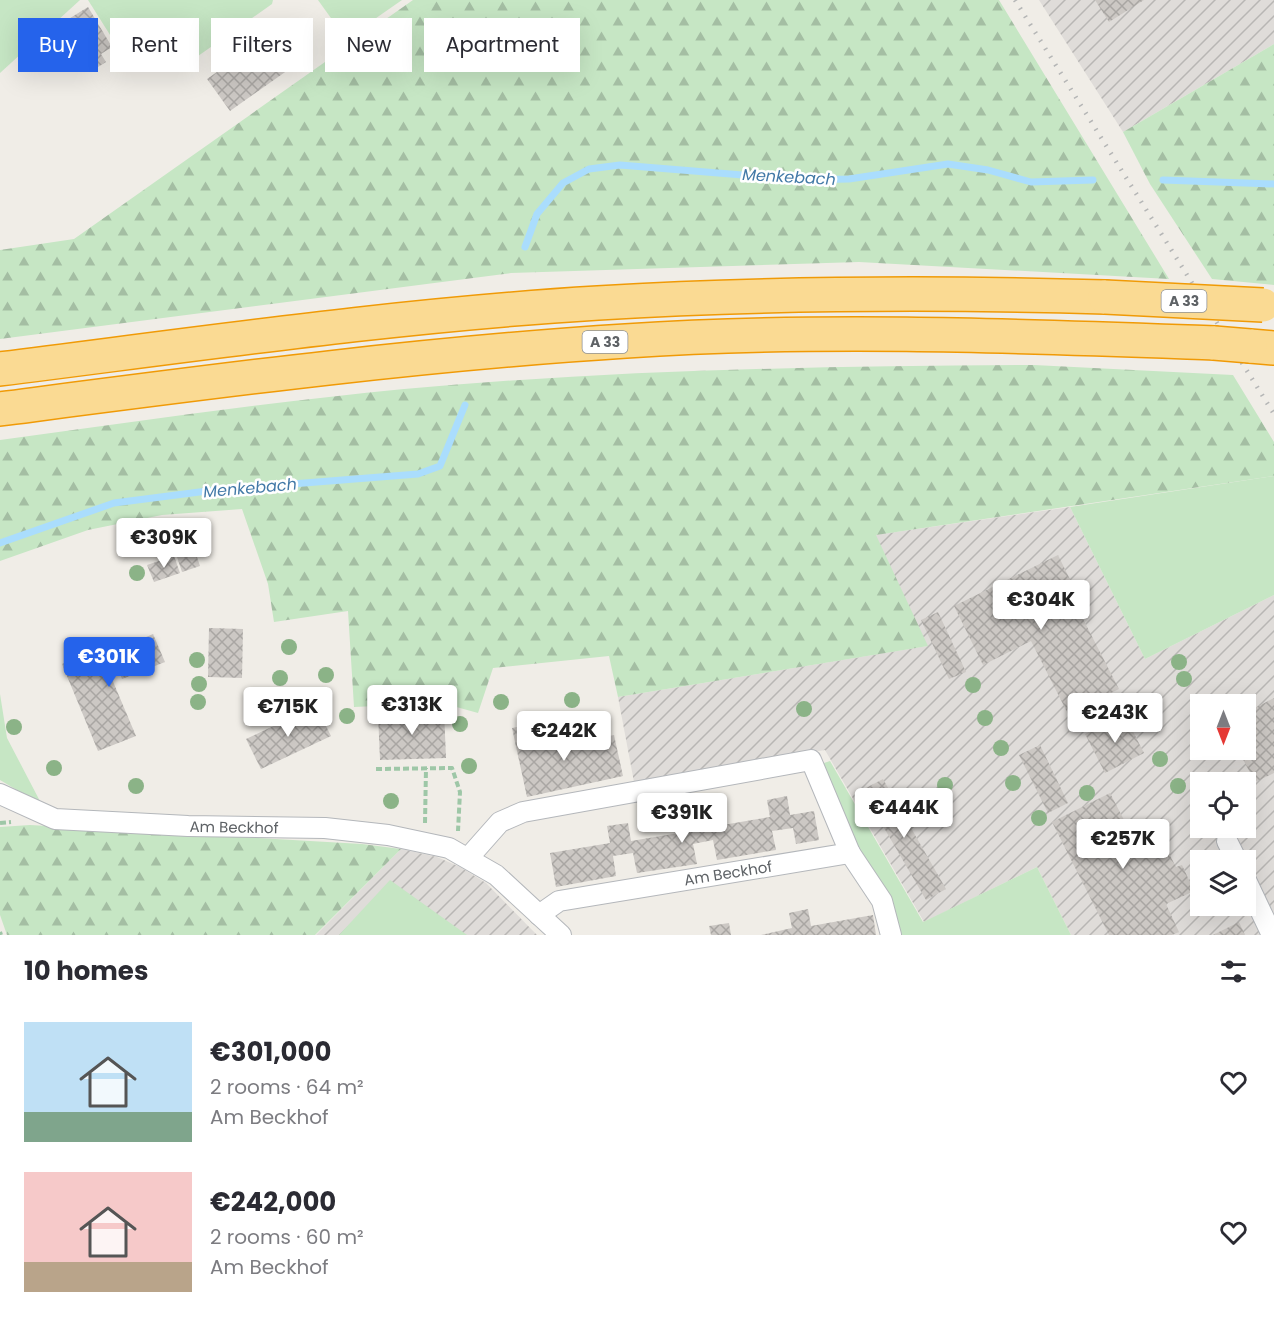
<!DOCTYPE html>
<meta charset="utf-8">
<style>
:root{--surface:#fff;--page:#f7f7f7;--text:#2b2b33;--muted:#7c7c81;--accent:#2563eb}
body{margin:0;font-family:Poppins,sans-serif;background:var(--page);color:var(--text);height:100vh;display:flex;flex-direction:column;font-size:22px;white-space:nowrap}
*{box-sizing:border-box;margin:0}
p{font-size:20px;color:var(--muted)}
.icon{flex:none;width:33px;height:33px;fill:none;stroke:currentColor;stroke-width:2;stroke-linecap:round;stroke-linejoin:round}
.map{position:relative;height:935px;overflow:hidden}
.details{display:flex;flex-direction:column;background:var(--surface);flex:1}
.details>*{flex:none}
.top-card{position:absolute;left:18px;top:18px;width:600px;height:54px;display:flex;gap:12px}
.needle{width:39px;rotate:180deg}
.buttons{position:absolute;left:1190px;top:694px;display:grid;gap:12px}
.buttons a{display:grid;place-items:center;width:66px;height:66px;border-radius:0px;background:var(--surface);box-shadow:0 6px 24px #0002;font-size:30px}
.price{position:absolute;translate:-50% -51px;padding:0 14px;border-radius:6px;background:#fff;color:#222;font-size:20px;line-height:39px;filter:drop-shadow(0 2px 3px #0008)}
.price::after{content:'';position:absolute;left:50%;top:36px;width:18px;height:14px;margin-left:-9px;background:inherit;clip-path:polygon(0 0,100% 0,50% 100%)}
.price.selected{background:var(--accent);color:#fff}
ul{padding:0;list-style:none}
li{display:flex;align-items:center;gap:18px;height:150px;padding:0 24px}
li span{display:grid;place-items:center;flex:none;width:168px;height:120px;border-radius:0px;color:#555}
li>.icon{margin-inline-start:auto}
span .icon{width:72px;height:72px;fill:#fffc;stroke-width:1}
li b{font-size:26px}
h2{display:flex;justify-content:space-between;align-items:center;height:72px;padding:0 24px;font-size:26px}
.chip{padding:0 21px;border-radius:0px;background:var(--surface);box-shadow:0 6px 24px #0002;font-size:21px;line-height:54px}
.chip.selected{background:var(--accent);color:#fff}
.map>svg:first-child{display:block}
</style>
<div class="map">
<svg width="1274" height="935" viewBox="0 0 1274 935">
<defs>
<pattern id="industrial-furrows" width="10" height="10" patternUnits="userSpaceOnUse" patternTransform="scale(1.5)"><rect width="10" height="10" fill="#dfdcd9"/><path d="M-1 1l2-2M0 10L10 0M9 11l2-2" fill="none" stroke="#b8b6b4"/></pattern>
<pattern id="forest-firs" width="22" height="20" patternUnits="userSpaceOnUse" patternTransform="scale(1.5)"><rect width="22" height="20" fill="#c6e6c4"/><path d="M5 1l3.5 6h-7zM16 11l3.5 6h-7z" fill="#a4bea3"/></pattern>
<pattern id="building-cross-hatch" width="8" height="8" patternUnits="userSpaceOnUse" patternTransform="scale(1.5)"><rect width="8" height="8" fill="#ccc8c4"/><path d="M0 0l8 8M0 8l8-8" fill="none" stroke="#a9a6a3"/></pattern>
</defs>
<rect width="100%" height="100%" fill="#f0ede7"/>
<g fill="url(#industrial-furrows)" fill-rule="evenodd">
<polygon points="1039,0 1274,0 1274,44 1123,132"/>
<path d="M1070,507l75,152 129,-64v340h-203l-34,-68 -113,55 -99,-172 -191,32 -16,-85 309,-51 -52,-111zM1200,705h45v45h-45zM1200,783h45v45h-45zM1200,861h45v45h-45z"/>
<polygon points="401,849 437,857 460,867 486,883 537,935 316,935"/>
</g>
<g fill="#c6e6c4">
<polygon points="0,0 80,0 0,73"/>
<polygon points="88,0 273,0 272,4 181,68 117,46"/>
<polygon points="318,0 402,0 346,39"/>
<polygon points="1274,476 1274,595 1145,659 1070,507"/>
<polygon points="0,694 7,738 42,805 0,780"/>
<polygon points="830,761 923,922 1037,867 1071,935 897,935 821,764"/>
<polygon points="390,880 467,935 339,935"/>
</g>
<g fill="url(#forest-firs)">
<polygon points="413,0 999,0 1169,279 859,262 511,273 0,339 0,250 74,239"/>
<polygon points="1274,44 1274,285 1212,279 1150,184 1123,132"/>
<path d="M1034,365l199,10 41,67v34l-398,59 52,111 -310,51 -9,-41 -116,12 -15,45 -36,-10 -88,4 -6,-96 -74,11 -6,-38 -26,-75 -80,6 -74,15 -88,31v-121c134,-18 269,-38 404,-51 209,-19 420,-23 630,-24z"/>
<polygon points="30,825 362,844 401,849 315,935 7,935 0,915 0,827"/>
</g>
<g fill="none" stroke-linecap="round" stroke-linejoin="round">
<g stroke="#aaddfd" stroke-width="7">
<polyline points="1163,180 1274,184"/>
<polyline points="525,247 537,214 563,183 589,169 620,165 803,180 849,179 948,164 988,170 1031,182 1093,180"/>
<polyline points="0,543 114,503 215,490 418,474 440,466 465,405"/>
</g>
</g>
<g fill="url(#building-cross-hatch)">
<polygon points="1095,0 1144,0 1109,22"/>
<polygon points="88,7 112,47 101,54 106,62 98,67 93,59 79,68 54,28"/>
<polygon points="265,38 288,70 230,111 207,79"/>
<polygon points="194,548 200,566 182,572 176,554"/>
<polygon points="1058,555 1087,614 1082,617 1119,689 1068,714 1031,641 983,665 954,606"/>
<polygon points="174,556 180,573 154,582 147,565"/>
<polygon points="938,612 966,672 949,679 921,620"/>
<polygon points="209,628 243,629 242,678 208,677"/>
<polygon points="153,634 165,662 122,679 115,661 106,665 136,736 98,751 62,664 100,649 103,656"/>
<polygon points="1274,698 1274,773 1255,782 1238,750 1245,750 1245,713"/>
<polygon points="316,706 331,736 261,769 246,739"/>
<polygon points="444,711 446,758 380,760 378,714"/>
<polygon points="1124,714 1144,753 1105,773 1085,734"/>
<polygon points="536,723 542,750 614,735 623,776 527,797 512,728"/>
<polygon points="1040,745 1068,803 1048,813 1019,755"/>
<polygon points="883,779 946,889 926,900 862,790"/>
<polygon points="1110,793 1136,843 1158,832 1176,867 1182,865 1194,891 1166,904 1179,932 1172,935 1109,935 1052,822"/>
<polygon points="787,796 790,815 814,811 819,840 796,844 793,828 772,831 776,850 717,860 713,840 693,844 697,864 637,873 633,853 613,856 616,876 556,887 550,853 610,843 607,826 628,823 631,841 691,831 688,813 708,810 711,827 770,817 767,800"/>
<polygon points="808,909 811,926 873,915 876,935 761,935 792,928 789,913"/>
<polygon points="1239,922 1245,935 1213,935"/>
<polygon points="729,923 731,935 711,935 709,926"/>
</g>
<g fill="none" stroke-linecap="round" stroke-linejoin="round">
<defs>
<g id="minor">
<polyline points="0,794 55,819 188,826 325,828 388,835 449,848 496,875 561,935"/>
<polyline points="1227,841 1237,861"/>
<polyline points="469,857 500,822 523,812 811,760 850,853 882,901 891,935"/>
<polyline points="1245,878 1272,935"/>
<polyline points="539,915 559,901 850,853"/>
</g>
<g id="motorway">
<polyline points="1250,346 1274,348"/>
<path d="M0,369c199,-25 398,-54 598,-66 169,-10 338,-11 507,-6"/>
<path d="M0,409c208,-27 417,-55 626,-68 196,-13 392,-5 588,2"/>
</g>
</defs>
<use href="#minor" stroke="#b4b7bb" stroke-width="22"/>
<use href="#motorway" stroke="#f09a06" stroke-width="36"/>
<g stroke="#9ec7a7" stroke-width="4" stroke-dasharray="6 3" stroke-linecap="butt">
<polyline points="376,769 452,768 460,792 458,831"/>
<polyline points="0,823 11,822"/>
<polyline points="425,823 426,768"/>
<polyline points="0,932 1,935"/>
</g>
<use href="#minor" stroke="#fff" stroke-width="20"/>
<use href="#motorway" stroke="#fada93" stroke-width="33"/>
<polyline stroke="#b5b6b6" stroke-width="4.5" stroke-dasharray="1.5 8" stroke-linecap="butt" points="1015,0 1274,414"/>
<defs>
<g id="motorway-bridge">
<polyline points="1105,297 1263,305"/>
<polyline points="1214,343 1250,346"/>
</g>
</defs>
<use href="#motorway-bridge" stroke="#f09a06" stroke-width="36" stroke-linecap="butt"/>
<use href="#motorway-bridge" stroke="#fada93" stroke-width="33"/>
</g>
<g fill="#8bb387">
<circle cx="137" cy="573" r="8"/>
<circle cx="289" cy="647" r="8"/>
<circle cx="197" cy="660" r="8"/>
<circle cx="1179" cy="662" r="8"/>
<circle cx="326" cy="675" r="8"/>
<circle cx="280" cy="678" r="8"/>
<circle cx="1184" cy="679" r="8"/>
<circle cx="199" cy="684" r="8"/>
<circle cx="973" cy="685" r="8"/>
<circle cx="572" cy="700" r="8"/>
<circle cx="198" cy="702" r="8"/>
<circle cx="501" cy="702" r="8"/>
<circle cx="804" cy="709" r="8"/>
<circle cx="347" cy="716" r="8"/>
<circle cx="985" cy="718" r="8"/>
<circle cx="460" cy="724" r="8"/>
<circle cx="14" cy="727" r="8"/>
<circle cx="1001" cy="748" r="8"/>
<circle cx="1160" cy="759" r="8"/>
<circle cx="469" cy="766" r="8"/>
<circle cx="54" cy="768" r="8"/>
<circle cx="1013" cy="783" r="8"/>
<circle cx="945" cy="785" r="8"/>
<circle cx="136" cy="786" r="8"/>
<circle cx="1178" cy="786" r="8"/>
<circle cx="1087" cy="793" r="8"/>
<circle cx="391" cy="801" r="8"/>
<circle cx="934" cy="811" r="8"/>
<circle cx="1039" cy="818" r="8"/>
</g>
<g text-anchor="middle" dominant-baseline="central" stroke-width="5" stroke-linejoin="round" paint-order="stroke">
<g fill="#fff" stroke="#8e9194" stroke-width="1.5">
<rect x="1161.5" y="290" width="45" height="22" rx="4.5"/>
<rect x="582.5" y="331" width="45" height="22" rx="4.5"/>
</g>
<g font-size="14" font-weight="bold" fill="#5e6266">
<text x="1184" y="301">A 33</text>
<text x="605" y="342">A 33</text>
</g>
<g font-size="15" fill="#5e6266" stroke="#fff">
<text transform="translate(234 827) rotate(1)">Am Beckhof</text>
<text transform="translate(728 873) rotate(-9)">Am Beckhof</text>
</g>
<g font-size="16" font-style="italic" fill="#4279a7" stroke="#fff">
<text transform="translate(789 177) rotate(3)">Menkebach</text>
<text transform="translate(250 488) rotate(-5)">Menkebach</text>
</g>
</g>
</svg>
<div class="buttons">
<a><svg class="needle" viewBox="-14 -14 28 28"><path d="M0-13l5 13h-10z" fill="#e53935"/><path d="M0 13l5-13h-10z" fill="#7c7c81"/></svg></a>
<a><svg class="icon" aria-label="locate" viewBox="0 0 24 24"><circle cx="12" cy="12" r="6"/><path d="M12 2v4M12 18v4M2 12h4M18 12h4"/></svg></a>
<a><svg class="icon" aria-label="layers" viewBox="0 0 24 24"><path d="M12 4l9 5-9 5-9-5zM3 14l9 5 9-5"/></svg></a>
</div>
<b class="price" style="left:164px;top:569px">€309K</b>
<b class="price" style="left:1041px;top:631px">€304K</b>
<b class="price selected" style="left:109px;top:688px">€301K</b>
<b class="price" style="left:412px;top:736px">€313K</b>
<b class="price" style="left:288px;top:738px">€715K</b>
<b class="price" style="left:1115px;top:744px">€243K</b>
<b class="price" style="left:564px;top:762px">€242K</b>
<b class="price" style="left:904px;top:839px">€444K</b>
<b class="price" style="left:682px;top:844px">€391K</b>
<b class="price" style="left:1123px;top:870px">€257K</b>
<div class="top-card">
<a class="chip selected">Buy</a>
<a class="chip">Rent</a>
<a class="chip">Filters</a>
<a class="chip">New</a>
<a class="chip">Apartment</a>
</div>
</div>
<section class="details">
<h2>10 homes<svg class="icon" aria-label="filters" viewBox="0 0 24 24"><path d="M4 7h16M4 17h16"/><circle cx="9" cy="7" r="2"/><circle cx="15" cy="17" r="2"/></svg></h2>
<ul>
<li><span style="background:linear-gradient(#bfe0f5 75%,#7fa58c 0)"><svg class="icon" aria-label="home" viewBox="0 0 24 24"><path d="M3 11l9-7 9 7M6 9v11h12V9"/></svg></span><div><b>€301,000</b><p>2 rooms · 64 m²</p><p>Am Beckhof</p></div><svg class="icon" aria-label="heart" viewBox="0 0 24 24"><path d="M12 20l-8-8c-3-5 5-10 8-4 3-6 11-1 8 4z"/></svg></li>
<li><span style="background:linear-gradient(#f6c9c9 75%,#b9a48a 0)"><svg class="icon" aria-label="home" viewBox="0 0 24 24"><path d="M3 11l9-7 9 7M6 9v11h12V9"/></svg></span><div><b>€242,000</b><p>2 rooms · 60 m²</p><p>Am Beckhof</p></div><svg class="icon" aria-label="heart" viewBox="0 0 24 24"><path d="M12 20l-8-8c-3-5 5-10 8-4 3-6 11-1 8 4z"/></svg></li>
</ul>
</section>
